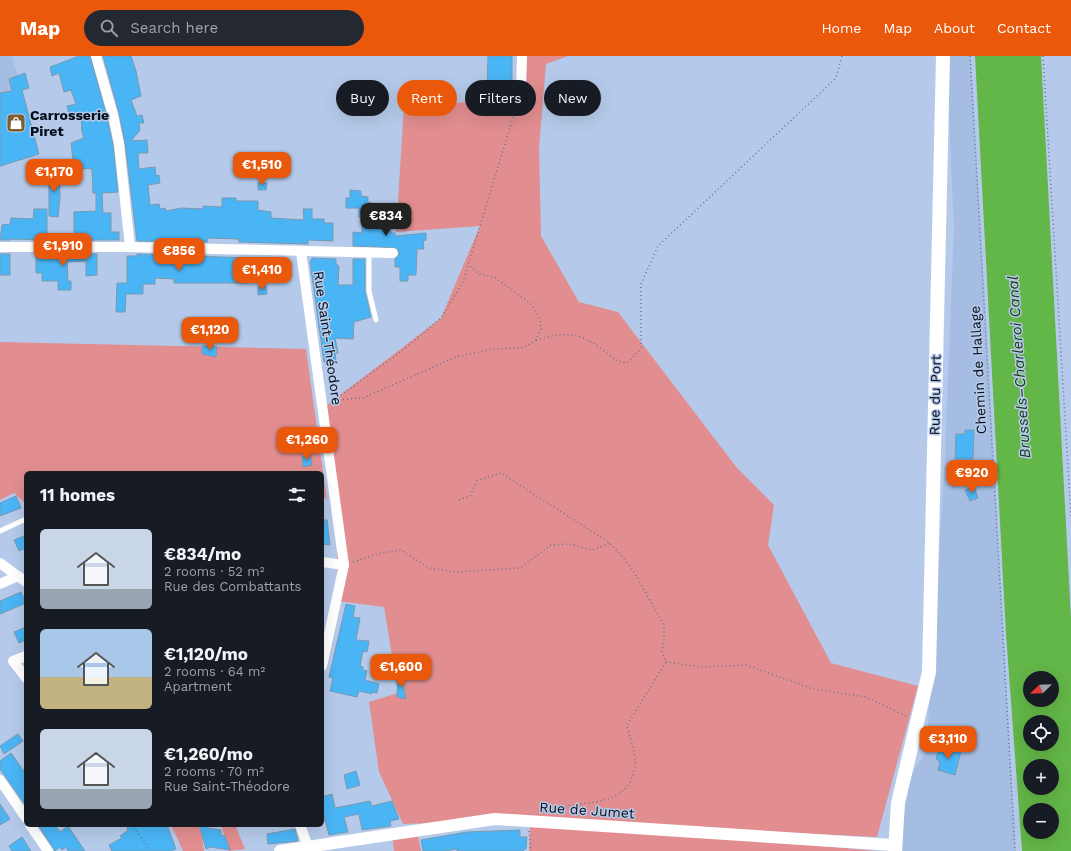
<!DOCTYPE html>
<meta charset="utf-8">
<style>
:root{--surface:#171b24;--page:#242831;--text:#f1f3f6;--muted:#9ea1a6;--accent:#ea580c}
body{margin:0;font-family:"Work Sans",sans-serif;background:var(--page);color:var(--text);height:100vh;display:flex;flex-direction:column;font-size:15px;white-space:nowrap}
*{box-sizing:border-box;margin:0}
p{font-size:13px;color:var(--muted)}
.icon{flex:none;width:22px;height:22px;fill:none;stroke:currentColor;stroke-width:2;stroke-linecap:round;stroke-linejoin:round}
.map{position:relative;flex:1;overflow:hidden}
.side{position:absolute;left:24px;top:415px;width:300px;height:356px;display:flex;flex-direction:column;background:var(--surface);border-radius:6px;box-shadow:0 4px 16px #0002}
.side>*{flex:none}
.guide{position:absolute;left:336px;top:24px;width:380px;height:36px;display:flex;gap:8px}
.needle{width:26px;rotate:247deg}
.buttons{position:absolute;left:1023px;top:615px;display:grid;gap:8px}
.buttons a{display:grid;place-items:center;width:36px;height:36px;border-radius:50%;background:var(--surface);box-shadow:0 4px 16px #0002;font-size:20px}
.price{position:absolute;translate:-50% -34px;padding:0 9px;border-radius:8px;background:var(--accent);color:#fff;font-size:13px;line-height:26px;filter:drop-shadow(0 1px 2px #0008)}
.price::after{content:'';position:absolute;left:50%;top:24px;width:12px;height:9px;margin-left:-6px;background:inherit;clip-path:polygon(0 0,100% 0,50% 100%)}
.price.current{background:#222;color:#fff}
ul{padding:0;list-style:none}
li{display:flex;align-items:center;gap:12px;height:100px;padding:0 16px}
li span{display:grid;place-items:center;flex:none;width:112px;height:80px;border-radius:6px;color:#555}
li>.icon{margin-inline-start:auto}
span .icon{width:48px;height:48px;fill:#fffc;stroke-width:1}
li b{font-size:17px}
h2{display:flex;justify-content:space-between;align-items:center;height:48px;padding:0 16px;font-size:17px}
.pill{padding:0 14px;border-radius:18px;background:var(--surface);box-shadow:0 4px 16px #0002;font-size:14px;line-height:36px}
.pill.current{background:var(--accent);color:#fff}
header{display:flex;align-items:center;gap:24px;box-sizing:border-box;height:56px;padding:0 20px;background:var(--accent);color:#fff}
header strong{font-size:19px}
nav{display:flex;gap:22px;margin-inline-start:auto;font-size:14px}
.search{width:280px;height:36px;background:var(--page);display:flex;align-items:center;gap:10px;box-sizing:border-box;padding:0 14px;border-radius:22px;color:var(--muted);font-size:15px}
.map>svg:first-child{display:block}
</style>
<header>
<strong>Map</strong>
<div class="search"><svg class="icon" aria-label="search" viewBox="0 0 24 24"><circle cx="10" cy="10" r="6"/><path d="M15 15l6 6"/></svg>Search here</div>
<nav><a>Home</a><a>Map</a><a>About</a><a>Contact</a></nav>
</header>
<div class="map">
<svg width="1071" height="795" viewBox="0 0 1071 795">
<rect width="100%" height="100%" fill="#b5caea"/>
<g fill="#a5bde2">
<polygon points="0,0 12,0 39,97 0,111"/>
<polygon points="946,0 971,0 1016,795 903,795 900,736 926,696 944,422 954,171"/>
</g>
<g fill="#e28e90">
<polygon points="522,0 568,0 546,8 539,92 541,180 579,246 618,256 737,412 774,449 768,489 831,607 918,630 877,781 548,766 877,795 529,795 530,765 511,764 403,768 379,716 369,646 398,637 384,551 337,545 337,452 323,352 441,262 480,170 396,176 404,50 517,43"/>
<polygon points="0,286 306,293 327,444 322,440 322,417 26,417 26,448 14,437 0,444"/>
<polygon points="171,769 200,769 204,795 183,795"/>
<polygon points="221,769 235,769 245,793 229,795"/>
<polygon points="417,775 421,795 394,795 392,778"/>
</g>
<path fill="#63b648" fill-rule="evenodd" d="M975,0h66l30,563v232h-49l-16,-217zM1030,622h22v22h-22zM1030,666h22v22h-22zM1030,710h22v22h-22zM1030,754h22v22h-22z"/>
<g fill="#4ab5f5" stroke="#7899b0">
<polygon points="79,0 90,0 107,61 113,89 118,136 102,137 103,157 111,157 111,176 119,176 119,184 74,184 74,156 96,155 96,137 93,137 92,113 74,112 71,87 84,82 82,76 81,62 79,62 78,60 70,62 67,50 76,48 71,34 64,36 59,17 52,20 50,11"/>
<polygon points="103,0 131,0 136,15 141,40 131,44 137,60 142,59 144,67 139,67 140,74 131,85 147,84 148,97 138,97 139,113 155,111 156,120 159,119 160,127 148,129 150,149 159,148 160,153 165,152 166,155 181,152 203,153 203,150 222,151 222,142 236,142 236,145 258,145 258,154 271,156 271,162 304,164 303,153 312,153 312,163 324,163 324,167 333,167 333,185 308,184 308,188 239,186 239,183 208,182 207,186 137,185 125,87 119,57"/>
<polygon points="488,0 512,0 512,34 487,34"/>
<polygon points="25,17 29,32 22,34 39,98 0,110 0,37 12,35 9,23"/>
<polygon points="49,114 59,114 60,140 58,161 49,160"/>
<polygon points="258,127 267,127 266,134 258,134"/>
<polygon points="350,134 361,135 361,140 368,141 368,146 372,147 372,172 390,172 391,177 395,177 395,180 426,177 426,184 423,185 424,193 417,193 416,219 408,219 408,225 400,225 400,211 395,211 395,203 399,198 397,192 353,190 353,176 362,177 362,161 359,161 359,152 346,152 346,142 350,142"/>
<polygon points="34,153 47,153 47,184 10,183 10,184 0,184 2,169 10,168 11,162 33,163"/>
<rect x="0" y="198" width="10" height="21"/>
<polygon points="36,198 52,198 52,199 97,198 97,219 86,220 86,205 67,206 68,225 71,225 71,234 58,234 58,225 42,225 42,217 36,217"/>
<polygon points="137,198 249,202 248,227 174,227 174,223 155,222 155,228 143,228 143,238 126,238 125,256 116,256 117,227 127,227 127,200 137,200"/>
<polygon points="312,202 336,203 336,208 339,210 338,229 353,229 353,203 365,203 365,235 371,261 354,266 353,283 335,282 338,297 335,297 336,305 324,306 310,206"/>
<polygon points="266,230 267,238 258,239 258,231"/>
<polygon points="202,290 217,291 216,301 202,298"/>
<polygon points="965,374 974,374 973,403 955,403 956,378 965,378"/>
<polygon points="310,399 312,409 303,411 302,401"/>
<polygon points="974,431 978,442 970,445 965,434"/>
<polygon points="16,440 21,452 0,460 0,447"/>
<polygon points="322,464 327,464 330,489 322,488"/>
<polygon points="26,479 26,492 19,495 14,484"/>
<polygon points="21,536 26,547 0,558 0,545"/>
<polygon points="346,548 355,550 353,561 360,562 356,584 369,585 367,596 363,595 360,610 363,611 363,614 367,615 365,624 379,628 377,637 372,636 372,638 359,635 357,641 330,635 333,622 329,621"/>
<polygon points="26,571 26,584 19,587 14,576"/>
<polygon points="398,617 401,617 406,643 397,641"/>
<polygon points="18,678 23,685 4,698 0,690"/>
<polygon points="940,689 961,695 955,719 938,714 940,705 936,703"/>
<polygon points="11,697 23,714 26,712 26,750 0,713 0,705"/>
<polygon points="356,715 360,729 347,733 344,719"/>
<polygon points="332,738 335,752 370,745 372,750 392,745 399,763 390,765 391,770 362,774 359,758 344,761 348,776 329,779 322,753 322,741"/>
<polygon points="0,748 10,763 0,769"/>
<polygon points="38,769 55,769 60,776 68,770 85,795 68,795 66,791 62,794 60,791 55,795"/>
<polygon points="131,769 167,769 176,793 171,795 112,795 109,789 122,782 120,780 128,774 127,772"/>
<polygon points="199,769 207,769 208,772 221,774 221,779 225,780 230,794 210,791 206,793"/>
<polygon points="295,773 298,785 268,788 267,778"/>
<polygon points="520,774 520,781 527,781 526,793 524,793 523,795 457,795 457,793 445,795 423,795 421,784 467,776"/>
<polygon points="22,781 31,795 12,795 9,790"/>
</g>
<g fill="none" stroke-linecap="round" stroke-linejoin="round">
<g stroke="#68768d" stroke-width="1.5" stroke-dasharray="1 3" stroke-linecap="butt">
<polyline points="970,0 1015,795"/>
<polyline points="1043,0 1071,461"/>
<path d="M536,284c28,-8 43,-9 67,10 9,7 13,12 24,13l14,-14v-65l17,-38 178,-168 6,-22"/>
<polyline points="335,344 363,342 456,301 493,293 523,292 536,284 541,273 540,263 531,248 496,222 479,218 469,209"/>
<polyline points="331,346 398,298 441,262 463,226 518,45"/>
<path d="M459,444l11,-4 7,-15 24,-8 109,70 9,10 12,14 33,58v15l-2,11 4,11 -39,63c2,12 9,26 8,39 -3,40 -40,37 -69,42l-1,6"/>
<polyline points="353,506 381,497 401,494 429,512 456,516 520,512 551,489 570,488 592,494 610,487"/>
<polyline points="666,606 702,611 746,609 813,633 866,641 906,660"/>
<polyline points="131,769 144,785 149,795"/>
<polyline points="529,775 531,795"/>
</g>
<g stroke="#fff" stroke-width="5">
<polyline points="369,197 369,235 376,264"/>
<polyline points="0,475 26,463"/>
</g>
<g stroke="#fff" stroke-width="10">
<polyline points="96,0 113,59 119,88 130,191"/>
<polyline points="521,36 522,0"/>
<polyline points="0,191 130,191 393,197"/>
<polyline points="301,196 344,509 322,610"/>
<polyline points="322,506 344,509"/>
<polyline points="0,507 26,526"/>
<polyline points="0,528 18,520"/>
<polyline points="26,600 13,605 26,622"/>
<polyline points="0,724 26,762"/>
<polyline points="30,769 48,795"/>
<polyline points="300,769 308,791"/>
</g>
<polyline stroke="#fff" stroke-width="12" points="280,795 495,763 894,789"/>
<polyline stroke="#fff" stroke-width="14" points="895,795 898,747 929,616 943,0"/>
</g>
<defs>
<symbol id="shop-square" viewBox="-11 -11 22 22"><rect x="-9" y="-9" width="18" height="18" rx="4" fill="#7b6032" stroke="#b5caea"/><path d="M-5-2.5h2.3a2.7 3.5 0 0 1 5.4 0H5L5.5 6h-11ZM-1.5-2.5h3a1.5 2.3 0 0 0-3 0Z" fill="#fff"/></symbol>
</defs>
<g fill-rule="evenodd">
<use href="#shop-square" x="5" y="56" width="22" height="22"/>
</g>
<g text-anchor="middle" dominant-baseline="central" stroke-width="3" stroke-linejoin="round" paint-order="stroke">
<g font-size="14" font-weight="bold" fill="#060c16" stroke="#b5caea" text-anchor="start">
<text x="30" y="59">Carrosserie<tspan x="30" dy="16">Piret</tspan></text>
</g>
<g font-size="14" fill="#060c16" stroke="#b5caea">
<text transform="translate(328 282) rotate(82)">Rue Saint-Théodore</text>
<text transform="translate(978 314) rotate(-93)">Chemin de Hallage</text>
<text transform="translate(935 339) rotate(-89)">Rue du Port</text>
<text transform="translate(587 754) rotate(4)">Rue de Jumet</text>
</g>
<g font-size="15" font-style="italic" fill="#17370c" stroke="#b5caea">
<text transform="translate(1019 311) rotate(-94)">Brussels–Charleroi Canal</text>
</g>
</g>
</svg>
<div class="buttons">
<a><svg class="needle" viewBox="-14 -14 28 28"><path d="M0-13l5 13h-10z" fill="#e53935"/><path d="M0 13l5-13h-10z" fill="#9ea1a6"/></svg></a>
<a><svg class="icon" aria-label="locate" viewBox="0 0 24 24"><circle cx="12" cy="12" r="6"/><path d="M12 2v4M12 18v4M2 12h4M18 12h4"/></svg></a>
<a>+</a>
<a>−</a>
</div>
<b class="price" style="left:262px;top:130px">€1,510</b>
<b class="price" style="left:54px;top:137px">€1,170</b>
<b class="price current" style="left:386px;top:181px">€834</b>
<b class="price" style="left:63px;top:211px">€1,910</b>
<b class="price" style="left:179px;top:216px">€856</b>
<b class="price" style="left:262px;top:235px">€1,410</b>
<b class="price" style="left:210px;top:295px">€1,120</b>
<b class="price" style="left:307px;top:405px">€1,260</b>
<b class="price" style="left:972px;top:438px">€920</b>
<b class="price" style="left:401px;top:632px">€1,600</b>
<b class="price" style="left:948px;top:704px">€3,110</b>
<div class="guide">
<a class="pill">Buy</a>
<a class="pill current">Rent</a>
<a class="pill">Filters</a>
<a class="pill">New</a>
</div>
<section class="side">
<h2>11 homes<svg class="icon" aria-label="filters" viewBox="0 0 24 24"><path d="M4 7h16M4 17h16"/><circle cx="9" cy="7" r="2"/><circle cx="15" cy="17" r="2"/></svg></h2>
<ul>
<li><span style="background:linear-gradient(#c9d6e8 75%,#9aa5b1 0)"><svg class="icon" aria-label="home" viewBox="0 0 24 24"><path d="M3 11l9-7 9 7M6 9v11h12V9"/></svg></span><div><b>€834/mo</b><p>2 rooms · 52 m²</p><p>Rue des Combattants</p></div></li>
<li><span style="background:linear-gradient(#a9c7e8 60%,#c2b280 0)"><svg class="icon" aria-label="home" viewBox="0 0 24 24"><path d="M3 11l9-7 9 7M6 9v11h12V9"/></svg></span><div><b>€1,120/mo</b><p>2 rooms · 64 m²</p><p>Apartment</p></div></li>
<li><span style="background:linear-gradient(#c9d6e8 75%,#9aa5b1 0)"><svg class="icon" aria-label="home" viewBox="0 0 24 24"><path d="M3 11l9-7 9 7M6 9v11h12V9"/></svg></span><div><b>€1,260/mo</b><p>2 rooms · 70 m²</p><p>Rue Saint-Théodore</p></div></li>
</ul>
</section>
</div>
